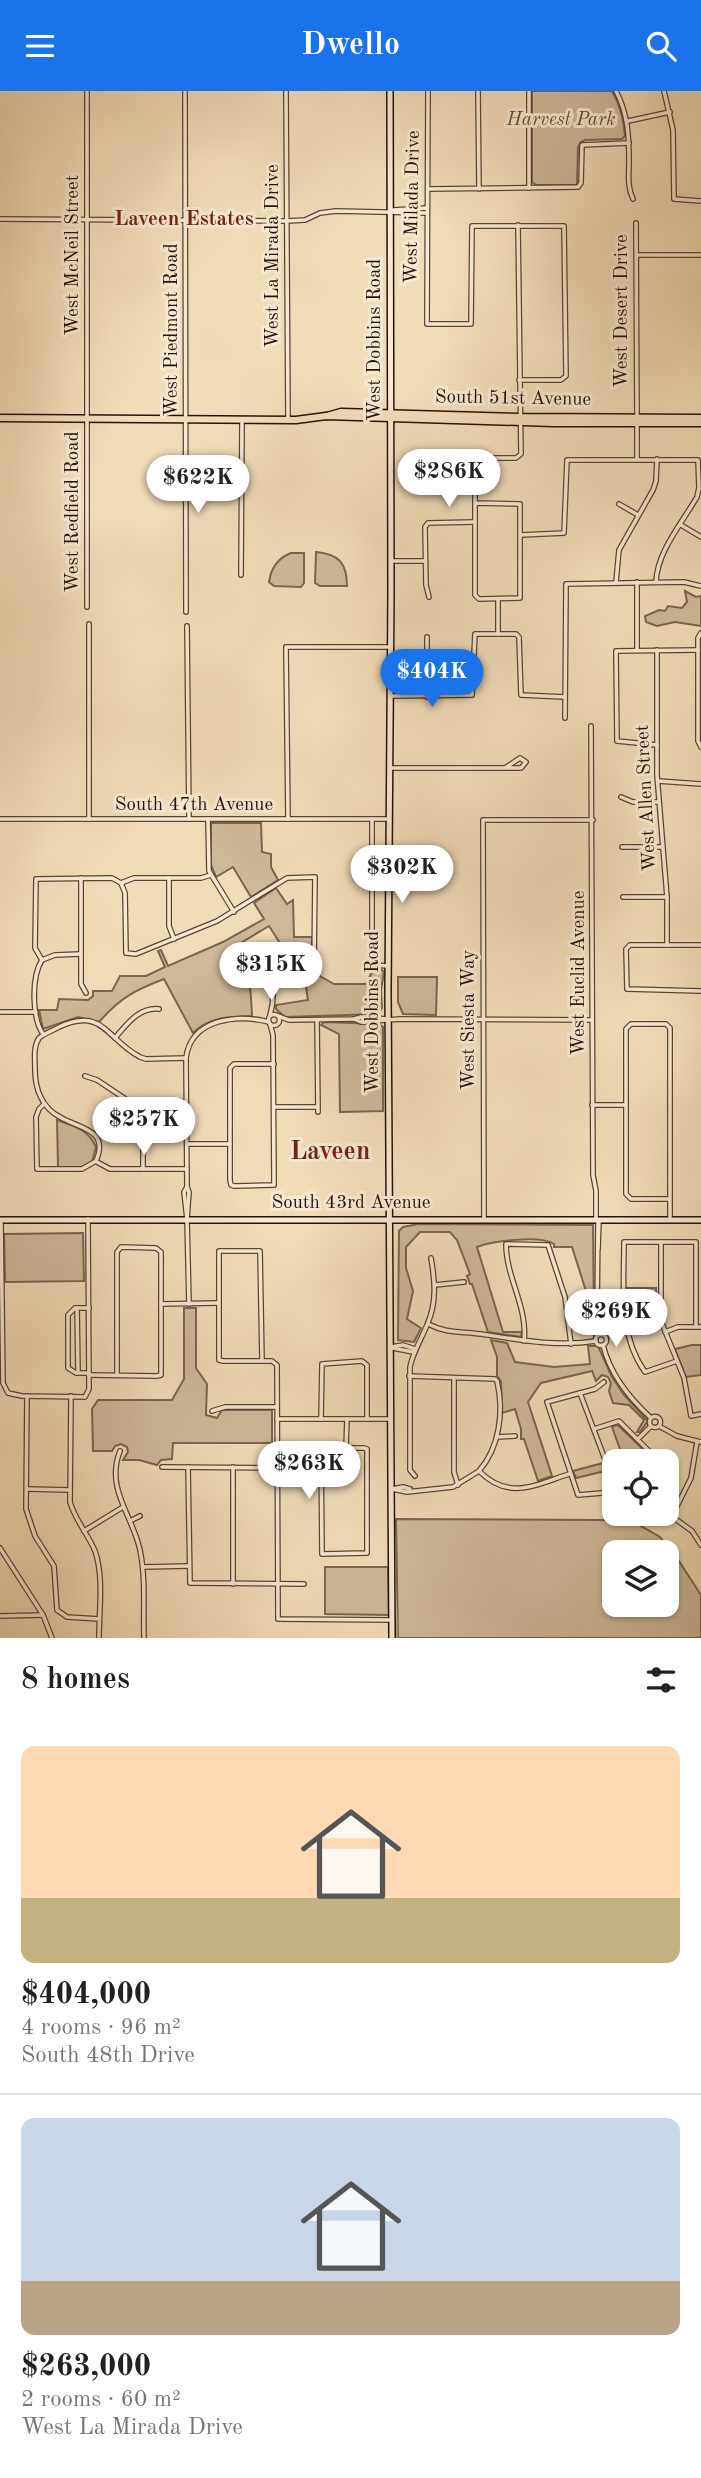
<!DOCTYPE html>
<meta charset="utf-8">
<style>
:root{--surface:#fff;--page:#f6f6f6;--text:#202124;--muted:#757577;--line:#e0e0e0;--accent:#1a73e8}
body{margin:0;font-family:"Old Standard TT",serif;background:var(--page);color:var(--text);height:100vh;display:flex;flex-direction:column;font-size:26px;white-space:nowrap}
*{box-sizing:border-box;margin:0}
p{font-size:23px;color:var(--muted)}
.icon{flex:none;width:38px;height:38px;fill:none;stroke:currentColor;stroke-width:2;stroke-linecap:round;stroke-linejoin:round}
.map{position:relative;height:1547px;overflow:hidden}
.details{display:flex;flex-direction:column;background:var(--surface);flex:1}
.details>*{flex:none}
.fabs{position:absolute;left:602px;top:1358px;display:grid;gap:14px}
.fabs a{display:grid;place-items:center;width:77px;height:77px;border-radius:14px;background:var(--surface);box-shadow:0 2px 5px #0004;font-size:35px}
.price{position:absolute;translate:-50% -60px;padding:0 16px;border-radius:24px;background:#fff;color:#222;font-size:23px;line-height:46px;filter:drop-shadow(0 2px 4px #0008)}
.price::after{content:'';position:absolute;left:50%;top:42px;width:21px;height:16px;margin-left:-10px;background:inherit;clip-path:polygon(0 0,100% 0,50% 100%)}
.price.current{background:var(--accent);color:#fff}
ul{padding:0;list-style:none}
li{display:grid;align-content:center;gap:14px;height:371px;padding:0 21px}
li+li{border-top:2px solid var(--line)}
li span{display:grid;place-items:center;height:217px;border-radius:14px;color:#555}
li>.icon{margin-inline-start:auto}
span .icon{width:126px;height:126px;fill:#fffc;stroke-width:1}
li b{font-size:30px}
h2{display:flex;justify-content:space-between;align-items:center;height:84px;padding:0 21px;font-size:30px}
header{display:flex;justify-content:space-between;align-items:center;height:91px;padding:0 21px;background:var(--accent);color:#fff;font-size:32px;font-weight:600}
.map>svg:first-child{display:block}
</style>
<header><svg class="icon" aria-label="menu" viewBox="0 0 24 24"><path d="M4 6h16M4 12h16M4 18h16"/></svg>Dwello<svg class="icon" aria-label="search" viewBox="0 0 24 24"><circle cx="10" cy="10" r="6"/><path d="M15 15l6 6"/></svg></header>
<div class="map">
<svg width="701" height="1547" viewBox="0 0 701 1547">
<rect width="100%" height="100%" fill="#f1dcb8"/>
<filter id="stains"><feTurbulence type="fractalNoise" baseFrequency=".00286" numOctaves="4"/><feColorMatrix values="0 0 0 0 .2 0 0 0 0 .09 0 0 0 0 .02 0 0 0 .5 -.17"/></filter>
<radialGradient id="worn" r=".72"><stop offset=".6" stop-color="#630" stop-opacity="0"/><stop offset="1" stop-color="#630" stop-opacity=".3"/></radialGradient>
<g fill="#ceb99a" stroke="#7a6550" stroke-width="2" fill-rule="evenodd">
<path d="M532,0h80c8,14 12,29 13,45l-3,3 -37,1 -4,2 -3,5 -1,38h-41l-4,-3z"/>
<path d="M316,461c23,2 31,11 31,34h-27l-5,-3z"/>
<path d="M291,462h13v30l-3,4 -27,-1 -5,-4c2,-14 9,-24 22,-29z"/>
<polygon points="685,500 696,506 701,505 701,535 675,531 657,535 646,531 645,525 659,519 665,520 668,515 682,517 687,511"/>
<polygon points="211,732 261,732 262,761 271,763 271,776 278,789 251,806 233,776 216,786 211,774"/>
<path d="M276,797l11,16 6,-4 1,37h18v30l-5,7 -13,4 -2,-16 -23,-36 -45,27 11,18 7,-4c10,16 9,32 10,49 -23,1 -42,0 -59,17l-29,-54c-29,11 -44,19 -65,43l-21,-5 -35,12 -4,-19h18l2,-11 29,1 5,-4v-5h19l8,-15h26l19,-9 -7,-16 3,-1 7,16 55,-24 41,-23 -10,-16z"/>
<polygon points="374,877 381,878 384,881 381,899 382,917 377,923 285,926 276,918 276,914 308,909 305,890 316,883 334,893 366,893"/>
<polygon points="398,886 437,886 436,924 403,923 398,911"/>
<polygon points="324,931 379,933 383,936 383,1020 340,1021 339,943 321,934"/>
<path d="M57,1029c18,7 31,9 39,27l-4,15 -10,5h-24z"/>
<path d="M419,1133l174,1 1,96 2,11 -2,4 -8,-45 -14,-44h-18v-3c-15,-9 -62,-3 -77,3l26,85h19l-1,5 -33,-5 -16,-48h-2l-3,-8 3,-2 -13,-34 -7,-8h-30l-14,15v21l7,23 -6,28 14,9 -7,14 -16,-2 1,-109 4,-4z"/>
<polygon points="83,1142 84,1190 5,1191 4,1143"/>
<polygon points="627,1197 656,1197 657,1215 627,1217"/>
<polygon points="184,1217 196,1217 196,1277 207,1293 206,1324 217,1327 222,1319 272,1319 272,1352 173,1352 172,1368 161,1369 157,1374 139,1369 123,1369 128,1361 127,1356 121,1353 115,1355 112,1360 93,1360 92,1318 98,1309 172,1309 184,1288"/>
<polygon points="491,1249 507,1252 515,1271 554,1276 590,1273 588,1255 598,1255 612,1286 624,1304 648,1330 640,1341 637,1341 644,1329 629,1314 613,1312 609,1300 611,1292 608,1286 602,1284 596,1290 592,1280 541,1292 528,1311 552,1385 538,1390 524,1348 521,1348 521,1338 515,1318 502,1322 501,1290 497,1285 497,1266"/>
<polygon points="692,1254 701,1254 701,1284 686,1286 675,1258"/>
<polygon points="616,1334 619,1335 655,1370 644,1365 640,1370 614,1370 614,1373 610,1374 609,1368 621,1361 612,1336"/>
<polygon points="603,1372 605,1380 576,1387 573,1380"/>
<path d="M396,1428l209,1 34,5 21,12 15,18 26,40v43h-303zM614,1461h53v53h-53z"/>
<polygon points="325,1476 388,1476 389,1524 325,1523"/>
</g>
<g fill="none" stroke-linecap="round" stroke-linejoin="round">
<polyline stroke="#ac977c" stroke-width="3.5" points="396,1547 396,1528"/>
<defs>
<g id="street">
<polyline points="87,0 87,516"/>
<polyline points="185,0 186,521"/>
<polyline points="286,0 288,329"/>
<polyline points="428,0 427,233 471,233 472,135 564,135 566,285 561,289 519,289"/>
<polyline points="478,0 479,98"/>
<polyline points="529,0 529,97"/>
<path d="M616,0c12,23 13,45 13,70 0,13 -2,26 4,38"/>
<polyline points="664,0 673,39 674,108 701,110"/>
<polyline points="628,30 670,21"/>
<polyline points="429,98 578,96 581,92 582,54 629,52"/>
<polyline points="393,119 427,117"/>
<polyline points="0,128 287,130 305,129 320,122 336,120 426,122"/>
<polyline points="636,132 637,326"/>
<polyline points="637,164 701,164"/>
<polyline points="637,333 637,367"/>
<polyline points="475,412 520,413 520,507 479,508 475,504 475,371 479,367 516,367 521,363 518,134"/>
<polyline points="619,413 638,424"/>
<polyline points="681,434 701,446"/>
<path d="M521,444l43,-2 3,-73h131l1,28 -2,9c-15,26 -40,55 -41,85"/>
<polyline points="391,470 425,470"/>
<polyline points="241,484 242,329"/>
<polyline points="616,491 619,459 653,399 656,390 657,368"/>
<polyline points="637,491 637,559"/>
<polyline points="429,506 426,494 425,436 428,432 475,431"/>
<polyline points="498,508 498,543"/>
<polyline points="89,533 89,728"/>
<polyline points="187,535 189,728"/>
<polyline points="701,542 698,547 698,650 701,656"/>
<polyline points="427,546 427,606"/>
<polyline points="657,559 657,684 667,806 667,854"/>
<polyline points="391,605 472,604 475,543 516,543 519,546 521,604 565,606"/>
<polyline points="565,627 566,493 684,491 701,495"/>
<polyline points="591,635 593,1084 596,1100 596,1129"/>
<polyline points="657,654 617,650 616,560 698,559"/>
<polyline points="391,677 521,677 526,671 520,667 505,677"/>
<polyline points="658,690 701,693"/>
<polyline points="621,706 633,711 659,711"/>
<polyline points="0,728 388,728"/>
<polyline points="208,728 209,780 234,821"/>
<polyline points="288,728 286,556 389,556"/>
<polyline points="372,728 372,868 376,874 387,875"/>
<polyline points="622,756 662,756"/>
<polyline points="81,787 81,893 86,902"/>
<polyline points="169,787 169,835 174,848"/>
<polyline points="121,792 125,802 126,862 136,863 217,830 287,787 315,786 314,880 304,888 273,894"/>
<polyline points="121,792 134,787 201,787 211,784"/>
<polyline points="623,806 667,806"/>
<polyline points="701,854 630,854 626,858 627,898 701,900"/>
<path d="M252,856c20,14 25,45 18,68"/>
<polyline points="42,869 35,857 36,788 112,787 121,792"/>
<path d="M42,869c-11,17 -10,58 1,74"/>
<polyline points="42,869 55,864 81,863"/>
<polyline points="0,921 36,921"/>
<circle cx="274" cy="929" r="5.5"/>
<polyline points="278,925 289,929 354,928 361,926 387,928"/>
<polyline points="354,928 361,931 400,928 592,929"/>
<polyline points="317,929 318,1021"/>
<polyline points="270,933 273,944 274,1090 274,1094 234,1095 231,1094 230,1089 230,977 234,973 274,973"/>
<path d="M115,947c12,-14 24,-31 44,-29"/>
<polyline points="85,985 97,989 127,1009 186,1011"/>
<polyline points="44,1013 39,1018 36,1026 37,1078 82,1078 96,1070"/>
<polyline points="592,1014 625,1014"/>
<polyline points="274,1016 317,1016"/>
<polyline points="187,1053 230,1053"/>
<path d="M96,1070c14,-32 -18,-33 -36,-44 -18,-9 -25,-28 -25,-47 0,-11 -2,-23 4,-32 6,-5 13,-7 20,-11 44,-21 48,13 81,30l6,2 40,-1"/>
<polyline points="97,1071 110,1078 187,1078"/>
<polyline points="143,1078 143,1011"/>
<polyline points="187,1096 189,1101 187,1128 189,1213"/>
<polyline points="670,1108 631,1108 626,1103 626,938 631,933 666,933 670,937 670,1129"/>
<path d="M187,1128l-3,-27 3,-5 -1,-129c5,-40 52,-44 83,-36"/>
<polyline points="484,1128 483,729 593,729"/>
<polyline points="1,1129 3,1292 8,1302 22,1305 85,1306 89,1298 88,1128"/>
<polyline points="598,1130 597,1224 600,1243"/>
<polyline points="661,1151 661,1230 684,1287 691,1325 701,1323"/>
<polyline points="598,1157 599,1130"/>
<polyline points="435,1194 464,1191"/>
<polyline points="598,1212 624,1212"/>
<polyline points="161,1213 218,1212"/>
<polyline points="77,1217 78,1281"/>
<polyline points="89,1217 75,1217 68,1224 68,1277 76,1282 89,1282"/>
<path d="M428,1233c20,10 32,7 53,10 39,6 76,13 115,7"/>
<polyline points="665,1241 678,1236 701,1236"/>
<circle cx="601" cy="1249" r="5.5"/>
<path d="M524,1250c4,-34 -18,-63 -18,-97l42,1 17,52 6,47"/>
<path d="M603,1254c7,29 26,53 48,73"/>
<polyline points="391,1256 403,1254 415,1258"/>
<polyline points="393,1257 413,1261"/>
<polyline points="262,1270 260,1160 219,1160 219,1269 223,1270 272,1270 277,1274 278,1528 392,1529"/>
<path d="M677,1270l-32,11c-27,-38 -21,-85 -21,-130h72v85"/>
<polyline points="89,1284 157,1285 161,1284 161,1161 156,1157 121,1156 117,1161 117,1284"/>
<path d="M409,1285l86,3 2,2c7,30 3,66 -18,90"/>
<polyline points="454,1287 454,1381 458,1394"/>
<polyline points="604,1291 595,1298 547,1311 578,1404 614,1401"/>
<polyline points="580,1302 609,1379 610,1401"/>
<polyline points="27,1305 26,1418 35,1445 54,1475 57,1519 67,1526 99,1528"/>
<path d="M71,1305l-1,106c5,18 18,32 25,49 9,26 4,59 4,87"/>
<polyline points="212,1320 225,1316 277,1316"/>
<circle cx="655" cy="1331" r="5.5"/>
<polyline points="277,1328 390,1328"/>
<polyline points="321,1328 322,1273 362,1270 367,1274 367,1328"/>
<polyline points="659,1335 677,1345 701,1351"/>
<polyline points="594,1338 619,1330 659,1370"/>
<polyline points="497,1346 515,1345"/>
<polyline points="638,1348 651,1335"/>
<polyline points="277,1357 364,1357 367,1358 367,1462 322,1463 321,1357"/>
<polyline points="346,1357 347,1328"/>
<path d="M120,1360c-15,38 13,65 20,99 6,29 3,59 4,88"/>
<polyline points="162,1376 277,1377"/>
<polyline points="188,1376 190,1492 304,1493"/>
<polyline points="233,1376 233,1493"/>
<path d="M415,1385l-5,-6v-103c3,-15 11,-27 17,-42 10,-22 8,-44 4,-67"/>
<polyline points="27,1398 70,1399"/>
<path d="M392,1398l15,3 46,-5 26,-16c30,30 56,14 90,3"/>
<polyline points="392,1398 403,1396 410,1398"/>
<polyline points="667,1422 692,1440 701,1454"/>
<polyline points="672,1425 691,1387 697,1351"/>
<polyline points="130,1430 140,1425"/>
<polyline points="84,1440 123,1416"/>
<polyline points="0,1457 43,1524 52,1547"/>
<polyline points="143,1476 188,1475"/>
<polyline points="0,1525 43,1524"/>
</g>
<g id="secondary">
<polyline points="390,0 391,501 388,901 392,1547"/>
<polyline points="0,1129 701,1129"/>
</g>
<g id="primary">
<polyline points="327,325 341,321 521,326 701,327"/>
<polyline points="0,327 296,329 326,325 553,332 701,332"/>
</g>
</defs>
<use href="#street" stroke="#594433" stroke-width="6"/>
<use href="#secondary" stroke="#261107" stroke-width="8"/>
<use href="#primary" stroke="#261107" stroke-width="9"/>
<use href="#street" stroke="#f6e8d1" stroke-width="3.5"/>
<use href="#secondary" stroke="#f6e8d1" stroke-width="5"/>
<use href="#primary" stroke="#f1dcb8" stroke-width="6"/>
</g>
<g text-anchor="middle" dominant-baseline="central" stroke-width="6" stroke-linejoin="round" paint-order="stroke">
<g font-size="19" font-style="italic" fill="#614c3a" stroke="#f6e8d1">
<text x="561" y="29">Harvest Park</text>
</g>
<g font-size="19" fill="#261107" stroke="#f6e8d1">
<text transform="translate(413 116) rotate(-89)">West Milada Drive</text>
<text transform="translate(73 164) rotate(-90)">West McNeil Street</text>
<text transform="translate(273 165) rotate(-90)">West La Mirada Drive</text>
<text transform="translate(622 220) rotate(-90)">West Desert Drive</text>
<text transform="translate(172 239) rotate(-90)">West Piedmont Road</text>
<text transform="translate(375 249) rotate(-90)">West Dobbins Road</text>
<text transform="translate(513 308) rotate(1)">South 51st Avenue</text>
<text transform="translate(73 421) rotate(-90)">West Redfield Road</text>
<text transform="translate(647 707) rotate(-93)">West Allen Street</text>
<text x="194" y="714">South 47th Avenue</text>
<text transform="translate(579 882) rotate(-90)">West Euclid Avenue</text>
<text transform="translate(373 921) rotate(-90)">West Dobbins Road</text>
<text transform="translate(469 929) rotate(-90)">West Siesta Way</text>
<text x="351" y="1112">South 43rd Avenue</text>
</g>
<g font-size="21" font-weight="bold" fill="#7a1f14" stroke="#f6e8d1">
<text x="184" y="128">Laveen Estates</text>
</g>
<g font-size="26" font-weight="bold" fill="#7a1f14" stroke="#f6e8d1">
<text x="330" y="1061">Laveen</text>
</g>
</g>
<rect width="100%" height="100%" filter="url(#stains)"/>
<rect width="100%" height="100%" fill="url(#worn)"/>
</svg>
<div class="fabs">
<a><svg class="icon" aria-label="locate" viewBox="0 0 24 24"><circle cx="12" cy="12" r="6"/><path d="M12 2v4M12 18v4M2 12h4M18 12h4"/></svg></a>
<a><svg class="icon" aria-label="layers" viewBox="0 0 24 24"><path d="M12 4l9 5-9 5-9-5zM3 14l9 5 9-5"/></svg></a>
</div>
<b class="price" style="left:449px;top:418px">$286K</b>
<b class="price" style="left:198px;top:424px">$622K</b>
<b class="price current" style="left:432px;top:618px">$404K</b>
<b class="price" style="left:402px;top:814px">$302K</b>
<b class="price" style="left:271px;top:911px">$315K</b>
<b class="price" style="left:144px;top:1066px">$257K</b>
<b class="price" style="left:616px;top:1258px">$269K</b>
<b class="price" style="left:309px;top:1410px">$263K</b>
</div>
<section class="details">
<h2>8 homes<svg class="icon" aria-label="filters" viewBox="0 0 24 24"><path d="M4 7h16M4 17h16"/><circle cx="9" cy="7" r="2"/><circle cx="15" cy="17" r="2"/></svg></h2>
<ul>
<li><span style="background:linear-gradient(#ffd9b3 70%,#c2b280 0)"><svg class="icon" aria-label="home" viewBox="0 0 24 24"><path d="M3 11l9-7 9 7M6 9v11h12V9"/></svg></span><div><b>$404,000</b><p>4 rooms · 96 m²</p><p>South 48th Drive</p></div></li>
<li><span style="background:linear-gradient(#c9d6e8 75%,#b9a48a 0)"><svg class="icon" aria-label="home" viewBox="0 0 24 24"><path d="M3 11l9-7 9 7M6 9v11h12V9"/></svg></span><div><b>$263,000</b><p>2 rooms · 60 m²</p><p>West La Mirada Drive</p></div></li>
</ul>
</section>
